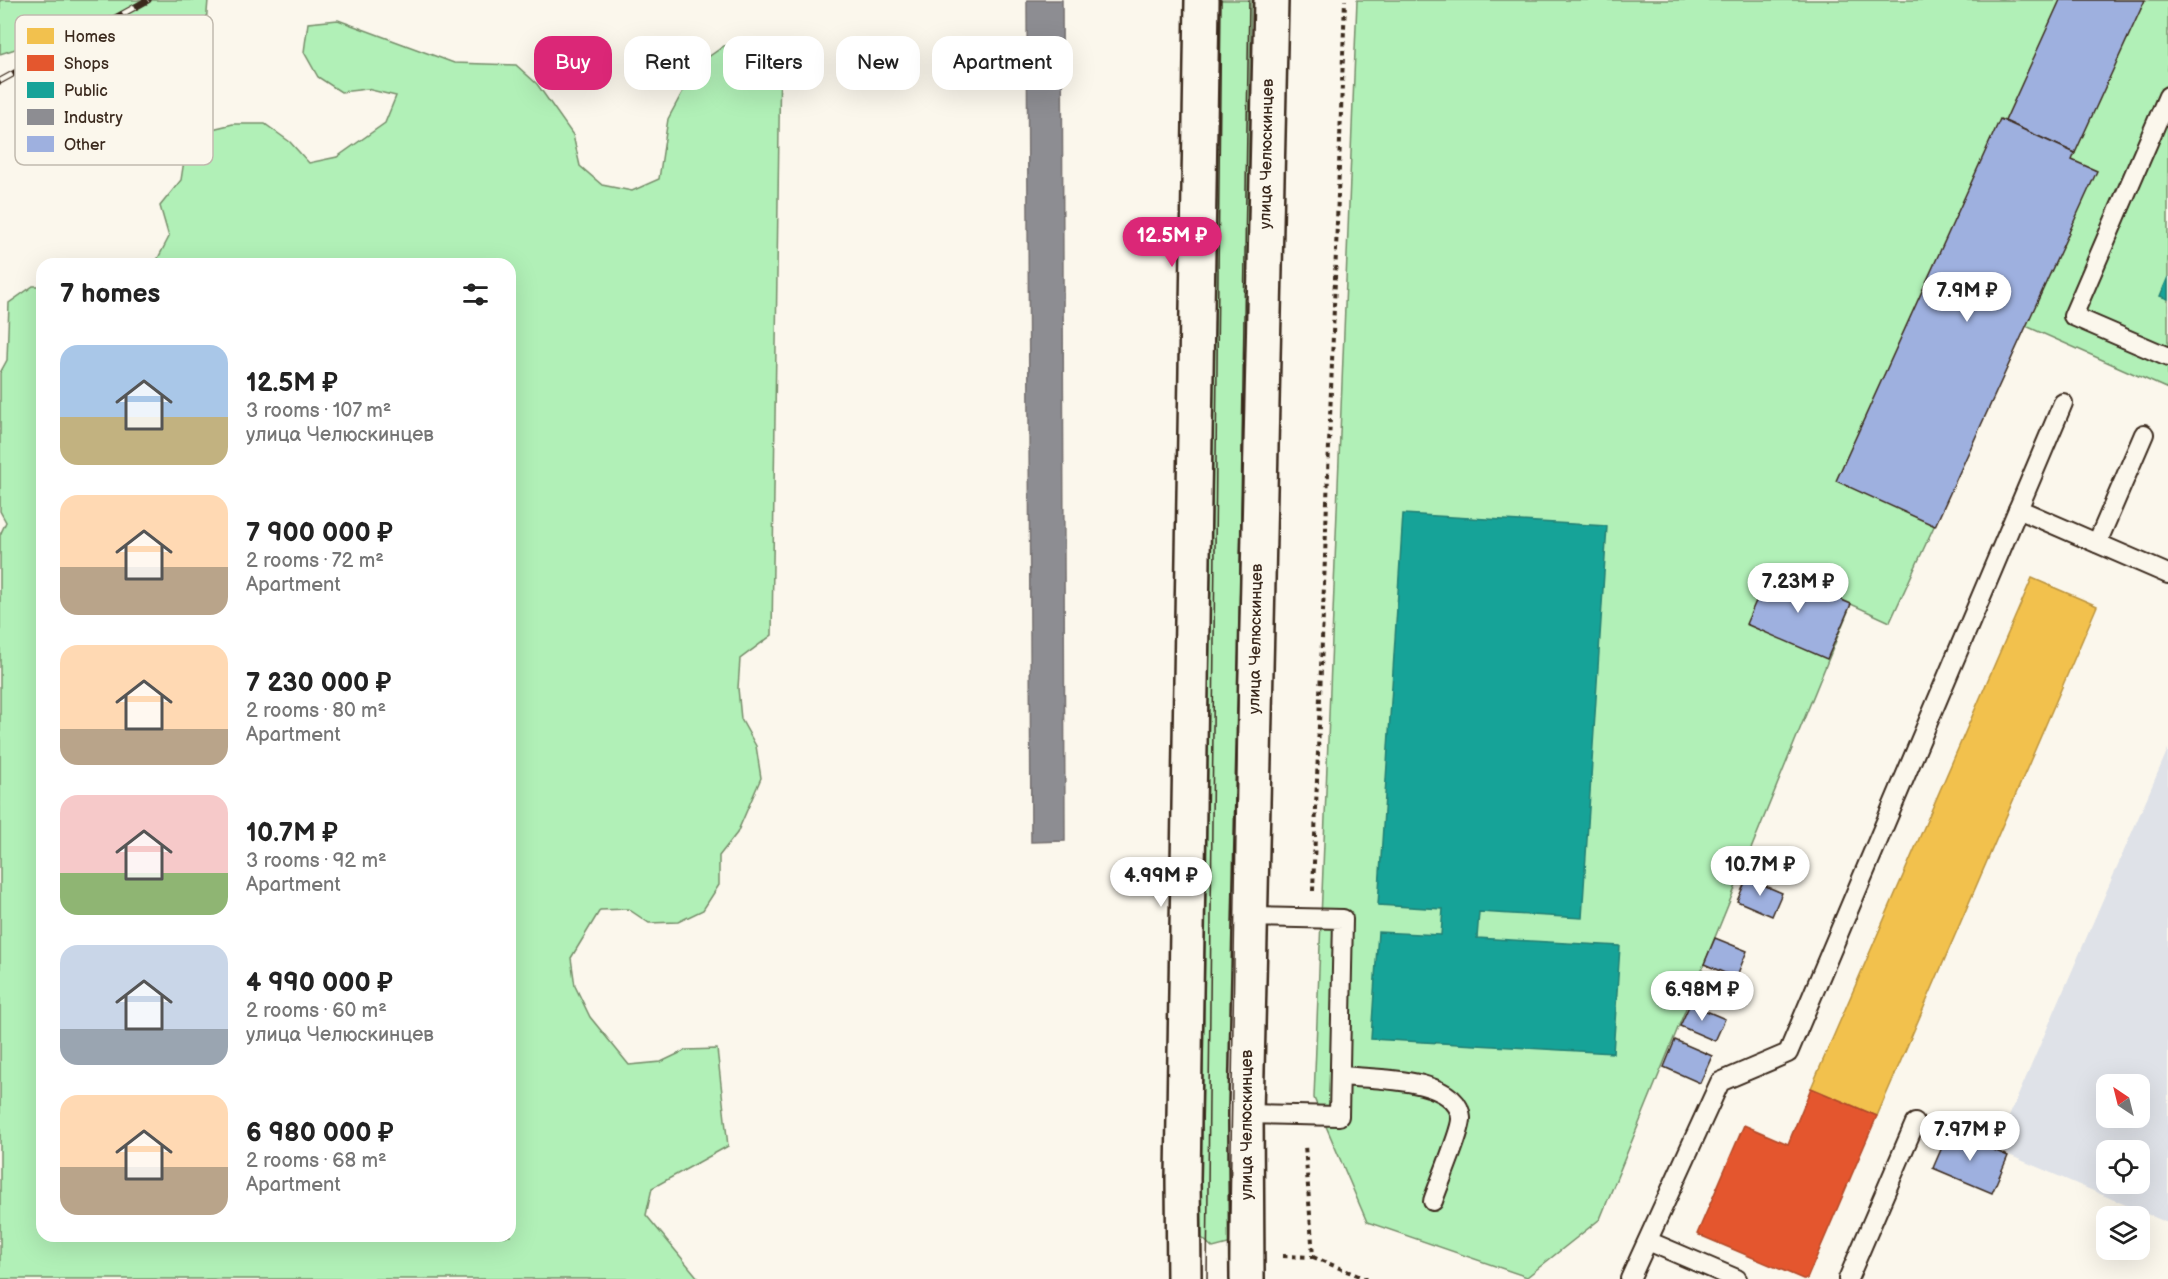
<!DOCTYPE html>
<meta charset="utf-8">
<style>
:root{--surface:#fff;--page:#f6f6f6;--text:#222;--muted:#767676;--accent:#db2777}
body{margin:0;font-family:"Balsamiq Sans",sans-serif;background:var(--page);color:var(--text);height:100vh;display:flex;flex-direction:column;font-size:22px;white-space:nowrap}
*{box-sizing:border-box;margin:0}
p{font-size:20px;color:var(--muted)}
.icon{flex:none;width:33px;height:33px;fill:none;stroke:currentColor;stroke-width:2;stroke-linecap:round;stroke-linejoin:round}
.map{position:relative;flex:1;overflow:hidden}
.panel{position:absolute;left:36px;top:258px;width:480px;height:984px;display:flex;flex-direction:column;background:var(--surface);border-radius:18px;box-shadow:0 6px 24px #0002}
.panel>*{flex:none}
.guide{position:absolute;left:534px;top:36px;width:570px;height:54px;display:flex;gap:12px}
.needle{width:39px;rotate:325deg}
.buttons{position:absolute;left:2096px;top:1074px;display:grid;gap:12px}
.buttons a{display:grid;place-items:center;width:54px;height:54px;border-radius:12px;background:var(--surface);box-shadow:0 6px 24px #0002;font-size:30px}
.price{position:absolute;translate:-50% -51px;padding:0 14px;border-radius:21px;background:#fff;color:#222;font-size:20px;line-height:39px;filter:drop-shadow(0 2px 3px #0008)}
.price::after{content:'';position:absolute;left:50%;top:36px;width:18px;height:14px;margin-left:-9px;background:inherit;clip-path:polygon(0 0,100% 0,50% 100%)}
.price.on{background:var(--accent);color:#fff}
ul{padding:0;list-style:none}
li{display:flex;align-items:center;gap:18px;height:150px;padding:0 24px}
li span{display:grid;place-items:center;flex:none;width:168px;height:120px;border-radius:18px;color:#555}
li>.icon{margin-inline-start:auto}
span .icon{width:72px;height:72px;fill:#fffc;stroke-width:1}
li b{font-size:26px}
h2{display:flex;justify-content:space-between;align-items:center;height:72px;padding:0 24px;font-size:26px}
.pill{padding:0 21px;border-radius:18px;background:var(--surface);box-shadow:0 6px 24px #0002;font-size:21px;line-height:54px}
.pill.on{background:var(--accent);color:#fff}
.map>svg:first-child{display:block}
</style>
<div class="map">
<svg width="2168" height="1279" viewBox="0 0 2168 1279">
<rect width="100%" height="100%" fill="#fbf7ec"/>
<filter id="ink" filterUnits="userSpaceOnUse"><feTurbulence type="fractalNoise" baseFrequency=".0167" numOctaves="2"/><feDisplacementMap in="SourceGraphic" scale="12" xChannelSelector="R" yChannelSelector="G"/><feConvolveMatrix kernelMatrix="1 2 1 2 8 2 1 2 1" color-interpolation-filters="sRGB"/></filter>
<g filter="url(#ink)">
<path fill="#dfe2e8" fill-rule="evenodd" d="M2168,749v474l-173,-74zM2106,1084h33v34h-33zM2106,1150h33v34h-33z"/>
<g fill="#b1f0b7" stroke="#768d6a" stroke-width="1.5">
<polygon points="0,0 208,0 204,49 184,69 151,64 136,88 131,119 111,137 83,127 65,104 78,80 71,53 46,39 0,54"/>
<polygon points="1220,0 1251,0 1232,1243 1213,1248 1202,1238 1201,1193"/>
<polygon points="1357,0 2168,0 2168,389 2026,326 1890,622 1851,604 1600,1219 1527,1277 1367,1222 1314,1098"/>
<polygon points="338,20 454,63 516,65 537,84 573,135 580,166 602,185 632,191 659,179 668,119 697,65 724,46 754,42 780,55 772,635 740,659 738,688 741,719 756,746 761,778 737,833 719,856 719,885 703,910 678,922 649,923 628,909 600,910 571,958 575,986 590,1017 629,1065 661,1062 686,1050 717,1049 728,1146 652,1188 646,1215 699,1279 0,1279 0,535 6,522 0,511 0,373 7,360 9,303 33,286 42,286 42,1236 510,1236 510,264 155,264 169,237 160,206 181,180 185,154 204,131 233,124 265,124 290,142 309,163 337,157 385,123 396,96 367,89 341,92 318,77 304,52 308,23"/>
</g>
<polygon fill="#f2c14e" stroke="#bb9440" stroke-width="1.5" points="2032,578 2097,606 1877,1116 1811,1088"/>
<polygon fill="#e4572e" stroke="#b14a29" stroke-width="1.5" points="1811,1088 1877,1116 1807,1279 1803,1279 1697,1234 1744,1125 1788,1144"/>
<g fill="#17a398" stroke="#227f73" stroke-width="1.5">
<polygon points="2168,277 2168,299 2160,296"/>
<polygon points="1403,514 1607,526 1582,918 1479,912 1477,938 1620,946 1613,1053 1371,1039 1378,932 1441,935 1443,909 1378,905"/>
</g>
<polygon fill="#8d8d92" stroke="#746f6f" stroke-width="1.5" points="1027,0 1062,0 1065,841 1031,842"/>
<g fill="#9eb0df" stroke="#3b2a1e" stroke-width="1.5">
<polygon points="2060,0 2145,0 2075,153 2005,121"/>
<polygon points="2000,119 2075,153 2072,160 2097,171 1935,526 1836,481"/>
<polygon points="1770,569 1851,604 1827,659 1746,624"/>
<polygon points="1747,878 1782,893 1772,916 1737,901"/>
<polygon points="1715,938 1747,951 1736,978 1704,964"/>
<polygon points="1690,1004 1725,1019 1715,1041 1680,1026"/>
<polygon points="1675,1040 1712,1056 1700,1083 1664,1067"/>
<polygon points="1949,1131 2008,1156 1992,1193 1933,1168"/>
</g>
<g fill="none" stroke-linecap="round" stroke-linejoin="round">
<defs>
<g id="service">
<polyline points="2168,96 2073,316 2168,357"/>
<polyline points="2018,509 2168,574"/>
<polyline points="2097,543 2144,434"/>
<path d="M1340,1076c30,3 118,0 121,42 1,11 -23,68 -28,83"/>
<polyline points="1246,1114 1339,1116 1343,919 1250,917"/>
<polyline points="1648,1241 1737,1279"/>
<polyline points="1630,1279 1720,1082 1788,1053 2063,403"/>
<polyline points="1848,1279 1915,1123"/>
</g>
<g id="secondary">
<polyline points="1184,1279 1183,1179 1202,0"/>
<polyline points="1247,1279 1246,1114 1271,0"/>
</g>
</defs>
<use href="#service" stroke="#3b2a1e" stroke-width="22"/>
<use href="#secondary" stroke="#3b2a1e" stroke-width="38"/>
<g stroke="#3b2a1e" stroke-width="4" stroke-dasharray="4.5 4.5" stroke-linecap="butt">
<polyline points="1313,891 1345,0"/>
<polyline points="1283,1256 1313,1257 1305,1145"/>
<polyline points="1313,1257 1366,1279"/>
</g>
<use href="#service" stroke="#fbf7ec" stroke-width="18"/>
<use href="#secondary" stroke="#fbf7ec" stroke-width="33"/>
<g stroke="#3b2a1e" stroke-width="1.5">
<polyline points="1207,1279 1221,0"/>
<polyline points="1229,1279 1249,0"/>
</g>
<defs>
<polyline id="rail" points="0,81 148,0"/>
</defs>
<use href="#rail" stroke="#3b2a1e" stroke-width="7"/>
<use href="#rail" stroke="#fbf7ec" stroke-width="4.5" stroke-dasharray="14" stroke-linecap="butt"/>
</g>
</g>
<g text-anchor="middle" dominant-baseline="central" stroke-width="6" stroke-linejoin="round" paint-order="stroke">
<g font-size="16" fill="#3b2a1e" stroke="#fbf7ec">
<text transform="translate(1267 154) rotate(-89)">улица Челюскинцев</text>
<text transform="translate(1256 639) rotate(-89)">улица Челюскинцев</text>
<text transform="translate(1247 1125) rotate(-90)">улица Челюскинцев</text>
</g>
</g>
<rect x="15" y="15" width="198" height="150" rx="9" fill="#fbf7ec" stroke="#c1baae" stroke-width="1.5"/>
<rect x="27" y="28" width="27" height="16" fill="#f2c14e"/>
<rect x="27" y="55" width="27" height="16" fill="#e4572e"/>
<rect x="27" y="82" width="27" height="16" fill="#17a398"/>
<rect x="27" y="109" width="27" height="16" fill="#8d8d92"/>
<rect x="27" y="136" width="27" height="16" fill="#9eb0df"/>
<g font-size="16" fill="#3b2a1e">
<text x="64" y="42">Homes</text>
<text x="64" y="69">Shops</text>
<text x="64" y="96">Public</text>
<text x="64" y="123">Industry</text>
<text x="64" y="150">Other</text>
</g>
</svg>
<div class="buttons">
<a><svg class="needle" viewBox="-14 -14 28 28"><path d="M0-13l5 13h-10z" fill="#e53935"/><path d="M0 13l5-13h-10z" fill="#767676"/></svg></a>
<a><svg class="icon" aria-label="locate" viewBox="0 0 24 24"><circle cx="12" cy="12" r="6"/><path d="M12 2v4M12 18v4M2 12h4M18 12h4"/></svg></a>
<a><svg class="icon" aria-label="layers" viewBox="0 0 24 24"><path d="M12 4l9 5-9 5-9-5zM3 14l9 5 9-5"/></svg></a>
</div>
<b class="price on" style="left:1172px;top:268px">12.5M ₽</b>
<b class="price" style="left:1967px;top:323px">7.9M ₽</b>
<b class="price" style="left:1798px;top:614px">7.23M ₽</b>
<b class="price" style="left:1760px;top:897px">10.7M ₽</b>
<b class="price" style="left:1161px;top:908px">4.99M ₽</b>
<b class="price" style="left:1702px;top:1022px">6.98M ₽</b>
<b class="price" style="left:1970px;top:1162px">7.97M ₽</b>
<div class="guide">
<a class="pill on">Buy</a>
<a class="pill">Rent</a>
<a class="pill">Filters</a>
<a class="pill">New</a>
<a class="pill">Apartment</a>
</div>
<section class="panel">
<h2>7 homes<svg class="icon" aria-label="filters" viewBox="0 0 24 24"><path d="M4 7h16M4 17h16"/><circle cx="9" cy="7" r="2"/><circle cx="15" cy="17" r="2"/></svg></h2>
<ul>
<li><span style="background:linear-gradient(#a9c7e8 60%,#c2b280 0)"><svg class="icon" aria-label="home" viewBox="0 0 24 24"><path d="M3 11l9-7 9 7M6 9v11h12V9"/></svg></span><div><b>12.5M ₽</b><p>3 rooms · 107 m²</p><p>улица Челюскинцев</p></div></li>
<li><span style="background:linear-gradient(#ffd9b3 60%,#b9a48a 0)"><svg class="icon" aria-label="home" viewBox="0 0 24 24"><path d="M3 11l9-7 9 7M6 9v11h12V9"/></svg></span><div><b>7 900 000 ₽</b><p>2 rooms · 72 m²</p><p>Apartment</p></div></li>
<li><span style="background:linear-gradient(#ffd9b3 70%,#b9a48a 0)"><svg class="icon" aria-label="home" viewBox="0 0 24 24"><path d="M3 11l9-7 9 7M6 9v11h12V9"/></svg></span><div><b>7 230 000 ₽</b><p>2 rooms · 80 m²</p><p>Apartment</p></div></li>
<li><span style="background:linear-gradient(#f6c9c9 65%,#8fb573 0)"><svg class="icon" aria-label="home" viewBox="0 0 24 24"><path d="M3 11l9-7 9 7M6 9v11h12V9"/></svg></span><div><b>10.7M ₽</b><p>3 rooms · 92 m²</p><p>Apartment</p></div></li>
<li><span style="background:linear-gradient(#c9d6e8 70%,#9aa5b1 0)"><svg class="icon" aria-label="home" viewBox="0 0 24 24"><path d="M3 11l9-7 9 7M6 9v11h12V9"/></svg></span><div><b>4 990 000 ₽</b><p>2 rooms · 60 m²</p><p>улица Челюскинцев</p></div></li>
<li><span style="background:linear-gradient(#ffd9b3 60%,#b9a48a 0)"><svg class="icon" aria-label="home" viewBox="0 0 24 24"><path d="M3 11l9-7 9 7M6 9v11h12V9"/></svg></span><div><b>6 980 000 ₽</b><p>2 rooms · 68 m²</p><p>Apartment</p></div></li>
</ul>
</section>
</div>
